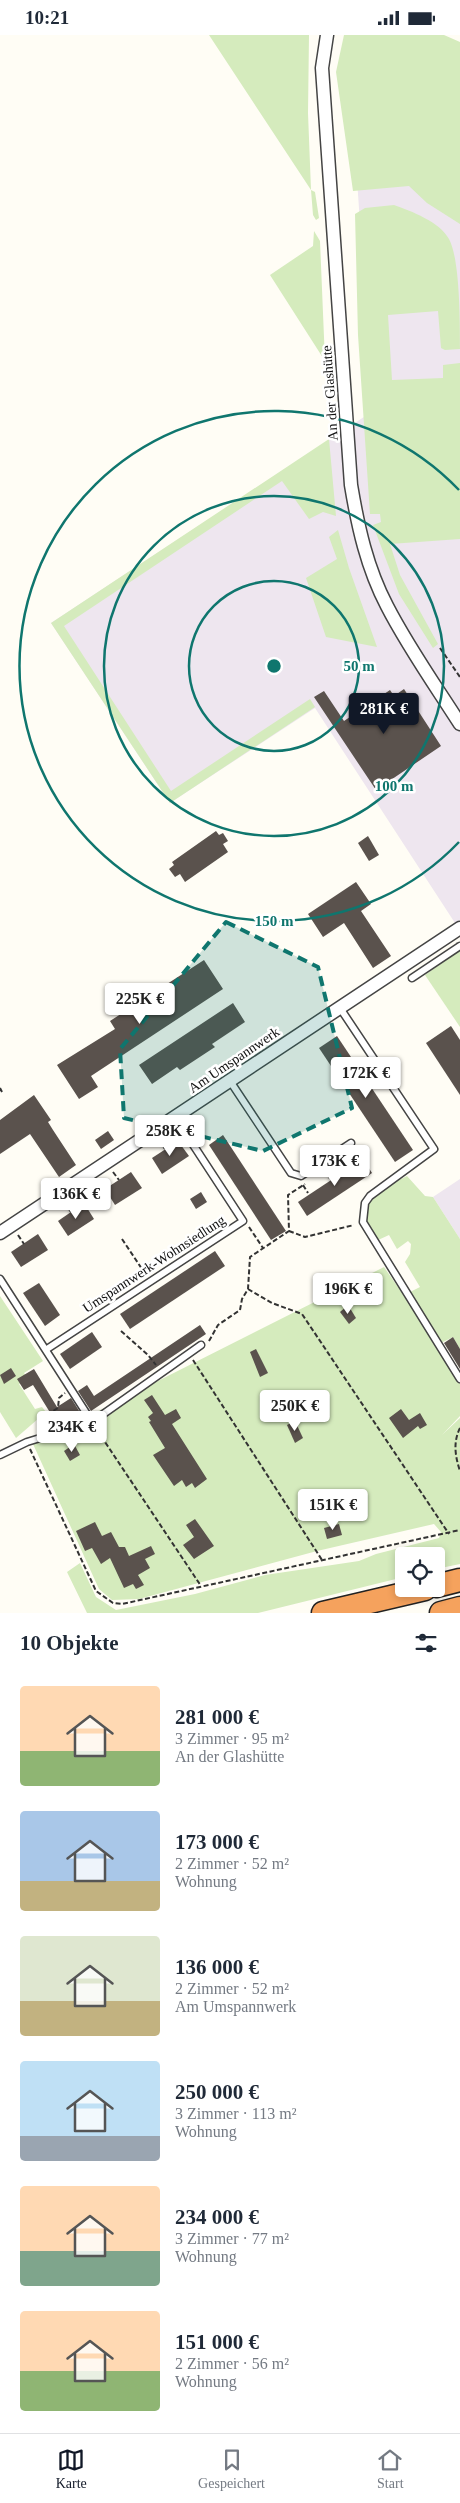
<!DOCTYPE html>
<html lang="de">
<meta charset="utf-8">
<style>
:root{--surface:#fff;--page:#f2f2f3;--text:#1f2937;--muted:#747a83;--line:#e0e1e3;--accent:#111827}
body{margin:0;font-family:Georgia,serif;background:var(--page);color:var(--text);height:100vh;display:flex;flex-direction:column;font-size:19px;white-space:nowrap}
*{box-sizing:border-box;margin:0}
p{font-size:16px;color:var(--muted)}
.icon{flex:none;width:28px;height:28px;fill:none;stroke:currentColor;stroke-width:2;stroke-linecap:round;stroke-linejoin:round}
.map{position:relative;height:1578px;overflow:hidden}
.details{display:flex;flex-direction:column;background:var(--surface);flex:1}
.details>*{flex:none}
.controls{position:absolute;left:395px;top:1512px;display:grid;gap:10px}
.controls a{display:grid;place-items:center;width:50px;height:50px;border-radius:5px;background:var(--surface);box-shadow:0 2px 8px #0003;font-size:25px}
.price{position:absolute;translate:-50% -42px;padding:0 11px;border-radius:5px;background:#fff;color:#222;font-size:16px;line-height:32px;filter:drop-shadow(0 1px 2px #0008)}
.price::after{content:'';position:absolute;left:50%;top:30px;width:15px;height:11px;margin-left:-8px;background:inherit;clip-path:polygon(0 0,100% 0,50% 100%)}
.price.active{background:var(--accent);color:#fff}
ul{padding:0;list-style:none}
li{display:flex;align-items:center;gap:15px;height:125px;padding:0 20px}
li span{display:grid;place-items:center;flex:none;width:140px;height:100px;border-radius:5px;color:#555}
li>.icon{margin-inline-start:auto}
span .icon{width:60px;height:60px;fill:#fffc;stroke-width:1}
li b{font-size:21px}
h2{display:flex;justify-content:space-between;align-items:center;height:60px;padding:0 20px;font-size:21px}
.status{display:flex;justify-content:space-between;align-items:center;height:35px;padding:0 25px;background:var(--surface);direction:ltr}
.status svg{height:14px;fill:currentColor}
.dock{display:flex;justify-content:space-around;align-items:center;height:70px;border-top:1px solid var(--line);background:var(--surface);font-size:14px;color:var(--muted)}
.dock a{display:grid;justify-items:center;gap:2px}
.dock .active{color:var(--accent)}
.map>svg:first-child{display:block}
</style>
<div class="status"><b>10:21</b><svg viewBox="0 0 49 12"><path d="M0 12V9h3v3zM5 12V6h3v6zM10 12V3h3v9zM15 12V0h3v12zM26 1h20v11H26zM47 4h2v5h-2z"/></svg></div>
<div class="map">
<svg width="460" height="1578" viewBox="0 0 460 1578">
<rect width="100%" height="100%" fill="#fffdf5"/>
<g fill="#eee6ef">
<polygon points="460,95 460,885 455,888 315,673 170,768 51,588 373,376 354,101"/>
<polygon points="460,1144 460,1204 433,1162"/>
</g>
<g fill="#d5ebbd">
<polygon points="209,0 309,0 308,78 311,155 315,157 319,183 316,185 313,180 311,155"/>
<polygon points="344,0 444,0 460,7 460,189 427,168 409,151 353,156 336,37"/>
<path d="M394,170c17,6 46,17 55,34 11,20 11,84 11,110l-15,1 -4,-2 -3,-37 -50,4 4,65 51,-2v-13l17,-2v176l-70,5 10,31 38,69 -5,4 -34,-54 -26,-69 8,-3 -1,-8h-10l-12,-179 -3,-121 10,-6z"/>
<polygon points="314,196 320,206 325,326 270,240 313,211"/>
<polygon points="329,404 336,481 323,477 309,484 282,446 64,591 171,756 310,664 315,672 170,768 51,588"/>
<polygon points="338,495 349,533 377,612 326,602 306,543 337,524 329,502"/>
<polygon points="460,915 460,992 425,940"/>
<path d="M407,1141l18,20 8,1 27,42v110l-7,-12 -12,6 -31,-51 10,-5 -15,-25 5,-8 1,-10 -3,-3 -11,8 -8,-14 -13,6c-22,-37 -4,-42 24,-64l1,2z"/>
<polygon points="384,1232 460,1341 460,1381 442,1400 460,1383 460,1529 436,1534 436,1521 404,1521 404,1542 258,1578 87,1578 67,1537 80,1528 96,1562 116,1575 195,1559 265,1540 359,1526 376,1519 439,1503 441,1497 434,1489 317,1516 139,1564 112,1565 99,1554 33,1409"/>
<polygon points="0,1261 43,1326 24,1338 28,1344 19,1349 35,1374 42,1372 46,1377 16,1403 0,1377"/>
</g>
<g fill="#5a524d">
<polygon points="404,654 441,711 376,755 314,662 324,656 344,686 390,655 394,661"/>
<polygon points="216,796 219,800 223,798 228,806 223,809 228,817 185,847 180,839 175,842 169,834 174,830 172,827"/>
<polygon points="368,801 379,820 369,826 358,808"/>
<polygon points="356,847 371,869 361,876 391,921 373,933 344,888 323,902 308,879"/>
<polygon points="204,925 223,954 91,1041 98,1052 79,1064 57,1030 115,994 110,986"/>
<polygon points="233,968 245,987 212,1009 215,1012 180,1035 177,1032 152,1049 139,1030"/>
<polygon points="451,991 460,1005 460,1060 426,1008"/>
<polygon points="337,1001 413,1115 395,1127 319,1013"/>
<polygon points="34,1060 51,1085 48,1087 53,1095 76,1130 59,1142 30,1099 0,1119 0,1085"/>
<polygon points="108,1096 114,1105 101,1114 95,1105"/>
<polygon points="223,1100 286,1196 271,1205 209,1110"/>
<polygon points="178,1106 189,1121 162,1139 152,1123"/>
<polygon points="363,1124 372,1138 307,1181 298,1167"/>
<polygon points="131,1137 142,1153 115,1170 105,1154"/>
<polygon points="201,1157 207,1167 196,1174 190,1164"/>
<polygon points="84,1168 94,1184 68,1201 58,1186"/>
<polygon points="38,1199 48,1215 21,1232 11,1217"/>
<polygon points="215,1216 225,1231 130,1294 120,1279"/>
<polygon points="39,1248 60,1280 45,1291 23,1258"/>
<polygon points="348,1270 356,1283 349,1289 340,1277"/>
<polygon points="200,1290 206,1299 91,1376 78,1356 87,1350 94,1361"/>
<polygon points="92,1297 102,1312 70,1334 60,1319"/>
<polygon points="453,1302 460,1314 460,1334 444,1308"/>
<polygon points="256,1314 268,1338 260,1342 250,1317"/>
<polygon points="11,1333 16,1341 4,1349 0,1340"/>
<polygon points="34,1334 57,1372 71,1363 83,1382 74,1387 71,1386 59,1392 33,1350 24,1355 17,1344"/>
<polygon points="152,1360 165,1380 176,1374 181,1383 172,1389 207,1444 195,1453 192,1448 186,1452 182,1445 174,1451 153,1420 165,1413 149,1387 151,1386 148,1382 153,1378 144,1365"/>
<polygon points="401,1374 409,1385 420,1378 427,1390 420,1394 418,1391 403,1403 389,1383"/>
<polygon points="295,1386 303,1403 295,1408 287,1390"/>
<polygon points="74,1409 80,1420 70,1426 64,1416"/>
<polygon points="195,1484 214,1511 194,1524 183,1510 194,1502 186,1490"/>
<polygon points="95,1487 102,1501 111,1497 119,1512 125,1512 129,1521 151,1511 155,1519 145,1524 150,1533 138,1540 144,1550 136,1554 133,1549 124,1553 110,1523 101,1529 92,1513 85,1516 76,1496"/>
<polygon points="339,1489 342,1500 327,1504 324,1493"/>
</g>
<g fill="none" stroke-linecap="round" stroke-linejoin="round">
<defs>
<g id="service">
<polyline points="412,943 460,911"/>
<polyline points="340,973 434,1114 370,1161 365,1168 363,1187 460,1344"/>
<polyline points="230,1046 291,1138 301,1141 351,1108"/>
<polyline points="0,1244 92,1387"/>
<polyline points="47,1314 243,1186 175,1082"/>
<polyline points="0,1420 27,1407 92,1387 201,1310"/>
</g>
<g id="minor">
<path d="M327,0l-5,33 29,417c7,42 16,83 36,121 21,41 48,79 73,118"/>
<polyline points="0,1198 460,893"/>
</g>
<g id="motorway">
<polyline points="436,1551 460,1545"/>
<polyline points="323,1578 425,1554"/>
<polyline points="441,1578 460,1573"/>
</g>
</defs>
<use href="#service" stroke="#444" stroke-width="9"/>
<use href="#minor" stroke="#444" stroke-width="15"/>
<use href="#motorway" stroke="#222" stroke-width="25"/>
<g stroke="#333" stroke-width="2" stroke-dasharray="5 2.5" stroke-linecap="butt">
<polyline points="440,613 460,642"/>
<polyline points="0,1053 2,1057"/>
<polyline points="159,1106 165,1114"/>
<polyline points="347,1122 351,1129"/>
<polyline points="325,1136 329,1143"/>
<polyline points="113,1137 119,1145"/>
<polyline points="303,1150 308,1158"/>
<polyline points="65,1168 71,1177"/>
<polyline points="249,1192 263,1213"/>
<polyline points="289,1196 305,1202 354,1190"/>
<polyline points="18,1200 24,1209"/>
<polyline points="122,1204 146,1240"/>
<polyline points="248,1254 272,1268 302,1279 449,1499"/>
<polyline points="121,1296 148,1320 156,1330"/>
<polyline points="209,1306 218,1290 240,1275 242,1264 248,1254 250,1222 289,1196 288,1160 305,1149"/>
<polyline points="193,1325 322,1525"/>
<polyline points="39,1393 53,1376 58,1373 59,1363 65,1358"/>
<path d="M460,1393c-7,14 -5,28 0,43"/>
<polyline points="97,1395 201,1551"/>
<polyline points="30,1414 96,1556 113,1568 122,1569 460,1495"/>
</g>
<use href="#service" stroke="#fff" stroke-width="6"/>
<use href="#minor" stroke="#fff" stroke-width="12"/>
<use href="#motorway" stroke="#f5a25d" stroke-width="22"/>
</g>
<path fill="#0f766e" fill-opacity="0.2" stroke="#0f766e" stroke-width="4" stroke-dasharray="10 6" stroke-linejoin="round" d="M226,887l92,45 34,141 -89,43 -139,-33 -4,-69z"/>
<g fill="none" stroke="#0f766e" stroke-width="2.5">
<circle cx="274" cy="631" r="85"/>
<circle cx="274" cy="631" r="170"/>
<path d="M459 807A255 255 0 1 1 459 455"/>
</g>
<g text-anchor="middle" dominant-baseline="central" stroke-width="5" stroke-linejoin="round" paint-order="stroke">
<g font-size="14" fill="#111" stroke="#fff">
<text transform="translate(330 358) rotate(-94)">An der Glashütte</text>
<text transform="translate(234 1025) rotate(-34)">Am Umspannwerk</text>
<text transform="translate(154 1229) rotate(-33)">Umspannwerk-Wohnsiedlung</text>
</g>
</g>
<circle cx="274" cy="631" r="8" fill="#0f766e" stroke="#fff" stroke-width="2.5"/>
<g font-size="15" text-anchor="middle" font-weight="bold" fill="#0f766e" stroke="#fff" stroke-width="5" stroke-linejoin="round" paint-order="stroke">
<text x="359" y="636">50 m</text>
<text x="394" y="756">100 m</text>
<text x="274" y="891">150 m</text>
</g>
</svg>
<div class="controls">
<a><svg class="icon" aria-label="locate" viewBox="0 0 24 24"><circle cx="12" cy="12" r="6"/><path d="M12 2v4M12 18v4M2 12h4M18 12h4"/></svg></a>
</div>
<b class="price active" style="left:384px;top:700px">281K €</b>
<b class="price" style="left:140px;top:990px">225K €</b>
<b class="price" style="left:366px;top:1064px">172K €</b>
<b class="price" style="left:170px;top:1122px">258K €</b>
<b class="price" style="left:335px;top:1152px">173K €</b>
<b class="price" style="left:76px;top:1185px">136K €</b>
<b class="price" style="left:348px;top:1280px">196K €</b>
<b class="price" style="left:295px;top:1397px">250K €</b>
<b class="price" style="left:72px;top:1418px">234K €</b>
<b class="price" style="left:333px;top:1496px">151K €</b>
</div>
<section class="details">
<h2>10 Objekte<svg class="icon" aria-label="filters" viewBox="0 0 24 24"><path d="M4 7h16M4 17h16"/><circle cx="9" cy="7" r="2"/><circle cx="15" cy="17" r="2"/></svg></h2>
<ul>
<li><span style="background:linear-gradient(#ffd9b3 65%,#8fb573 0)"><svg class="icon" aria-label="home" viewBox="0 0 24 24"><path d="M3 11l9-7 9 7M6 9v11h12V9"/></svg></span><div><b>281 000 €</b><p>3 Zimmer · 95 m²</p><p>An der Glashütte</p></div></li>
<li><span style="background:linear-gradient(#a9c7e8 70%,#c2b280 0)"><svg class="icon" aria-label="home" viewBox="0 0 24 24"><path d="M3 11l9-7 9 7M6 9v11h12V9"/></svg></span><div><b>173 000 €</b><p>2 Zimmer · 52 m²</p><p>Wohnung</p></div></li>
<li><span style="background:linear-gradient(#dfe7d0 65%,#c2b280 0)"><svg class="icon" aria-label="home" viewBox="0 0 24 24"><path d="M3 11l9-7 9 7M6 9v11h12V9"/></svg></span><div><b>136 000 €</b><p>2 Zimmer · 52 m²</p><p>Am Umspannwerk</p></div></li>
<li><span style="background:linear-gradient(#bfe0f5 75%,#9aa5b1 0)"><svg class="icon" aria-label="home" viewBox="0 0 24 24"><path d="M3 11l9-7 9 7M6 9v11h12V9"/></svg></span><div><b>250 000 €</b><p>3 Zimmer · 113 m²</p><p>Wohnung</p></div></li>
<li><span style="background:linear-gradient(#ffd9b3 65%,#7fa58c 0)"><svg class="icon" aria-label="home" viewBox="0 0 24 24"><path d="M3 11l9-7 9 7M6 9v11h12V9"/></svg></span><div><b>234 000 €</b><p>3 Zimmer · 77 m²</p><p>Wohnung</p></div></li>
<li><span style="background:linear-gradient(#ffd9b3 60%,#8fb573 0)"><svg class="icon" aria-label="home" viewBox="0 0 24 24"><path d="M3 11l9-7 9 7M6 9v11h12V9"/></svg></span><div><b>151 000 €</b><p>2 Zimmer · 56 m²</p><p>Wohnung</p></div></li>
</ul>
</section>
<nav class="dock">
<a class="active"><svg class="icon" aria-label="map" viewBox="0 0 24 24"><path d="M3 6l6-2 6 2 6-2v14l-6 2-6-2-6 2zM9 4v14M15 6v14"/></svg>Karte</a>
<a><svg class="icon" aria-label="saved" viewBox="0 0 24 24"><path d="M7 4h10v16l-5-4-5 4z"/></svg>Gespeichert</a>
<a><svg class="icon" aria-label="home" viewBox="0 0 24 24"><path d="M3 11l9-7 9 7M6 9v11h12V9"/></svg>Start</a>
</nav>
